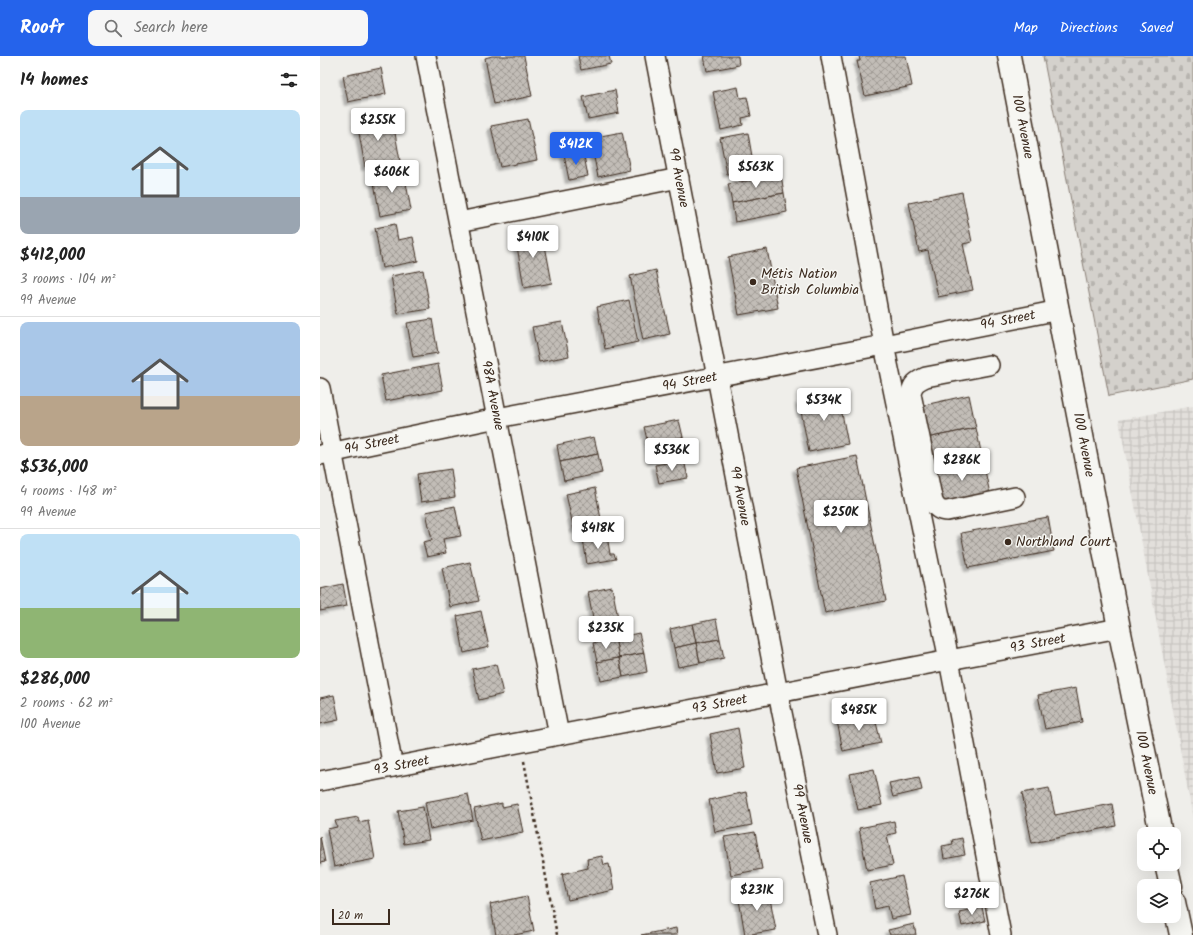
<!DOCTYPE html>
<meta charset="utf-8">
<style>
:root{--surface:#fff;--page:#f6f6f6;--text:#222;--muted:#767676;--line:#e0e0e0;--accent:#2563eb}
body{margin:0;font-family:Kalam,sans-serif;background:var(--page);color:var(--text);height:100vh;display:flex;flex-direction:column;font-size:15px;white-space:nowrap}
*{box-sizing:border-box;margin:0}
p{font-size:13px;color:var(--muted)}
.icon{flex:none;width:22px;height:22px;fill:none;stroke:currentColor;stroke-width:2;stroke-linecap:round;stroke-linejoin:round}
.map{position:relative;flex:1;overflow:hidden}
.sheet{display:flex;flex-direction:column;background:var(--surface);width:320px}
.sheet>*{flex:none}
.buttons{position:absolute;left:817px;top:771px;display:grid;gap:8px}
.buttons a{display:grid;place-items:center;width:44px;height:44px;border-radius:8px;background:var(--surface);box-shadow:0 4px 16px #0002;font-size:20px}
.scale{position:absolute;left:12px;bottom:10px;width:58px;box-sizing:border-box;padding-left:4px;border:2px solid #3b2a1e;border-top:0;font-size:11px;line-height:14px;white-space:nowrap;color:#3b2a1e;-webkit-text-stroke:3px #f6f6f2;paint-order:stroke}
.price{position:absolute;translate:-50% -34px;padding:0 9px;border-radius:4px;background:#fff;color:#222;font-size:13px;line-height:26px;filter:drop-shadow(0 1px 2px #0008)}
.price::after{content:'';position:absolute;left:50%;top:24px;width:12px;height:9px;margin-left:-6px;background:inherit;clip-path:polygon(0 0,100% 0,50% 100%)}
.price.active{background:var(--accent);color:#fff}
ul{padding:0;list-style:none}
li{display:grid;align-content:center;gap:8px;height:212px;padding:0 20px}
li+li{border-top:1px solid var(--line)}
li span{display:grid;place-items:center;height:124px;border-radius:8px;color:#555}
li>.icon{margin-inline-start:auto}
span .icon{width:72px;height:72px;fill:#fffc;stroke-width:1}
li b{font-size:17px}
h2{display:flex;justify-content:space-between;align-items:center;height:48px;padding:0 20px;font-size:17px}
header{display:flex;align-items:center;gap:24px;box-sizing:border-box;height:56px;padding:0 20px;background:var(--accent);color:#fff}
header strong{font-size:19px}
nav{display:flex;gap:22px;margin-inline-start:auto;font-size:14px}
.search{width:280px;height:36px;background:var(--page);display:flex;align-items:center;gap:10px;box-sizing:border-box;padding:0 14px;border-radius:8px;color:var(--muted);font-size:15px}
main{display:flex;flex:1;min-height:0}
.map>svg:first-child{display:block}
</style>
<header>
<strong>Roofr</strong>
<div class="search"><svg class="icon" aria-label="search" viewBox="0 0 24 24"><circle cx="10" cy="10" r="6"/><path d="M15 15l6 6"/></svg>Search here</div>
<nav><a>Map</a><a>Directions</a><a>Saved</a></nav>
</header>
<main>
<section class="sheet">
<h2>14 homes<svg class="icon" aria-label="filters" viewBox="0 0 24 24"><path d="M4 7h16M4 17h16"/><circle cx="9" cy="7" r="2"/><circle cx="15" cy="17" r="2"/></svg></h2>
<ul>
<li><span style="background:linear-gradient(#bfe0f5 70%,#9aa5b1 0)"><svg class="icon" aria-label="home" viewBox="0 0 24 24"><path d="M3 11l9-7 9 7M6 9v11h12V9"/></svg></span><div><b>$412,000</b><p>3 rooms · 104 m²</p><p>99 Avenue</p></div></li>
<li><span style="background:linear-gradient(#a9c7e8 60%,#b9a48a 0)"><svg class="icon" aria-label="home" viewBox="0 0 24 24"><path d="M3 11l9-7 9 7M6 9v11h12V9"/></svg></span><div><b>$536,000</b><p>4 rooms · 148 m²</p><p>99 Avenue</p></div></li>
<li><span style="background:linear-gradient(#bfe0f5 60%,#8fb573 0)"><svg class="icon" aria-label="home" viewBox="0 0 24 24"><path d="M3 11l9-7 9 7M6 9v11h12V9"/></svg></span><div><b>$286,000</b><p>2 rooms · 62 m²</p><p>100 Avenue</p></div></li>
</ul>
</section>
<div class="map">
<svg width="873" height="879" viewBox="0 0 873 879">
<defs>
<pattern id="industrial-grid" width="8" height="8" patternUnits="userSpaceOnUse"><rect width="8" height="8" fill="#e2dfdb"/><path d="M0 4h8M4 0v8" fill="none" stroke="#c3c0bc"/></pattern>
<pattern id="cemetery-stones" width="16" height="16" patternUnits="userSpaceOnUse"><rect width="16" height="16" fill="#d4d1cc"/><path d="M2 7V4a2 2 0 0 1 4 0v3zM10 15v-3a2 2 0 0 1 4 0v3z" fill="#b7b4af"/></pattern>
<pattern id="building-cross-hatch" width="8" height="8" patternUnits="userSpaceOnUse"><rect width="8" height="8" fill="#c2bdb7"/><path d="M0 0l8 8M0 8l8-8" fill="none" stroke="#9f9a94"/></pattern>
<filter id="shadow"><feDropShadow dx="-3.5" dy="3.5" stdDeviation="1" flood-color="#0004"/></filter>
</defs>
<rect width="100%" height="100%" fill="#efeeea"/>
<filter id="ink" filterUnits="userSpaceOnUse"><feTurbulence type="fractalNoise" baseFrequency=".025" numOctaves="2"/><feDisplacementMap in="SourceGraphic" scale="8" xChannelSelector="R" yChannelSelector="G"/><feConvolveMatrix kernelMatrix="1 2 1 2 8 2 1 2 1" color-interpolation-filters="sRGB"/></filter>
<g filter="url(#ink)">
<polygon fill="url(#industrial-grid)" points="873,350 873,762 799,364"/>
<polygon fill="url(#cemetery-stones)" stroke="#887e75" points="723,0 873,0 873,323 789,340"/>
<g fill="url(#building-cross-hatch)" stroke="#3b2a1e" filter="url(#shadow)">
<polygon points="172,0 204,0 212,40 174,48 165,2"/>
<polygon points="258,0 289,0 291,8 261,14"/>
<polygon points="384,0 418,0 419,9 387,15"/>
<polygon points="539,0 586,0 592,30 545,40 537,5 540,5"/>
<polygon points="61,12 66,38 28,46 23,20"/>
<polygon points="418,31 420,42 427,41 431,60 422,62 423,69 401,74 393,36"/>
<polygon points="295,34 299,57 268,63 263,41"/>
<polygon points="72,60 80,105 45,111 37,66"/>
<polygon points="208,63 217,104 180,111 171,70"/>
<polygon points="302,76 310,114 278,121 270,82"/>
<polygon points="428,77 434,112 407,118 400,82"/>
<polygon points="263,95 268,120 249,124 244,99"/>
<polygon points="84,116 91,154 60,160 53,121"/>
<polygon points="461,119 464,137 412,147 408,128"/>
<polygon points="642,136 652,186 643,188 653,234 618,241 608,194 599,196 589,147"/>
<polygon points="464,137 467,156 415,166 412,147"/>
<polygon points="75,168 78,184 93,181 98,205 62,212 55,172"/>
<polygon points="222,173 232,227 204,232 195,178"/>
<polygon points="447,193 458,252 419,259 408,201"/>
<polygon points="103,214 110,253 78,258 71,220"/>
<polygon points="336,214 350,278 323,284 310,220"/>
<polygon points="309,244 318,286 285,293 277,251"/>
<polygon points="112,263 118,297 93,301 87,267"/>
<polygon points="242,266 249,300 219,306 212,271"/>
<polygon points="118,308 123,334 66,345 61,319"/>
<polygon points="518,337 528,388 489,396 479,345"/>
<polygon points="649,339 656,372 607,382 600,350"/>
<polygon points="359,364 363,381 328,388 324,371"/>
<polygon points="656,372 663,405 614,415 607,382"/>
<polygon points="274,381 278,398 240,406 237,389"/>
<polygon points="363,381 366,398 331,405 328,388"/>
<polygon points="278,398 282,417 244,425 240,406"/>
<polygon points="537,400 566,545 505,557 476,412"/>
<polygon points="364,404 368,422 339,427 335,409"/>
<polygon points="663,405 670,438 621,448 614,415"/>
<polygon points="131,413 135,441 101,446 97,418"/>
<polygon points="275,432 282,468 254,474 246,438"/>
<polygon points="135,450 141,480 123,483 126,497 107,501 103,486 112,484 106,456"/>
<polygon points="728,461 734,495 648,512 641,477"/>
<polygon points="287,479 290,498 294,498 296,503 267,508 263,483"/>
<polygon points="150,506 159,545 130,551 122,512"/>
<polygon points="23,528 27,550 0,555 0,533"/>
<polygon points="292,531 299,567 275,572 268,536"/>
<polygon points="161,555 169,591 144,597 137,560"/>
<polygon points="396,563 400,583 376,587 372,568"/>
<polygon points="372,568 376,587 354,592 350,573"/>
<polygon points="319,577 324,597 299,602 295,582"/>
<polygon points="295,582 299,602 277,606 273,587"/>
<polygon points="400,583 404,602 380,607 376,587"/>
<polygon points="376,587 380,607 358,611 354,592"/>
<polygon points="324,597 327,616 303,621 299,602"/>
<polygon points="299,602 303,621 281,625 277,606"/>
<polygon points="176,608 183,638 159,644 152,613"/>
<polygon points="756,632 762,666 725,673 718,639"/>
<polygon points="14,639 19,664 0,668 0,642"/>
<polygon points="554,658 561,687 523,695 517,665"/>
<polygon points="418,672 425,712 397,717 390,678"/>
<polygon points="554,713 562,749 538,754 530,718"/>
<polygon points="599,721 602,734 573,741 569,727"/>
<polygon points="729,732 735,759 792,748 796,770 712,787 702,737"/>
<polygon points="426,736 432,769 395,776 389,744"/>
<polygon points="148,738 153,764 110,773 105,746"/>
<polygon points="182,747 182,751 197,748 203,776 161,785 154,753"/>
<polygon points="103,751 109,784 84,788 78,755"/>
<polygon points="38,761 39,766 48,764 55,803 14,811 7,773 17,771 15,765"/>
<polygon points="574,765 576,777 567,779 573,809 547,814 539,772"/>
<polygon points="435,776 442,813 411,819 404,781"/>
<polygon points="0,780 5,806 0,807"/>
<polygon points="642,782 645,799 624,803 622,790 633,788 632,784"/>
<polygon points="282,800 284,809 289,808 294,834 248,844 242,818 268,812 267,803"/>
<polygon points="582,820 591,859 571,863 568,850 555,853 550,827"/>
<polygon points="448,832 456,874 425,879 418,838"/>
<polygon points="207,840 214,875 194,879 176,879 170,848"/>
<polygon points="662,851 665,865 642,870 639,856"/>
<polygon points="594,868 596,879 570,879 568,874"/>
<polygon points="356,872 357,879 321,879"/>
</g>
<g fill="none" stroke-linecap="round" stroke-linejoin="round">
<defs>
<g id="minor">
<path id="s1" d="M106,0l133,679"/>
<path id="s2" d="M335,0l123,637 49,242"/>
<polyline points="511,0 564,289 629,604 681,879"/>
<polyline points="139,166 359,122"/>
<path d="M669,309l-63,12c-9,4 -14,7 -15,17l22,108c4,7 7,9 14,9l68,-14"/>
<polyline points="0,332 73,711"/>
<path id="s3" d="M0,399l177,-37 387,-73 175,-35"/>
<path id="s4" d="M0,725l629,-121 170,-32"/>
</g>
<g id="major">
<path id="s5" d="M689,0l110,572 42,206"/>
<polyline points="846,808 851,830"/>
<polyline points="854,846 861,879"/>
</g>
</defs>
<use href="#minor" stroke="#3b2a1e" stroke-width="22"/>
<use href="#major" stroke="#3b2a1e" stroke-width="25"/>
<polyline stroke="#3b2a1e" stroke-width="2.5" stroke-dasharray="3 3" stroke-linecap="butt" points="204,705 237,879"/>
<use href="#minor" stroke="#f6f6f2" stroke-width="19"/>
<use href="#major" stroke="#f6f6f2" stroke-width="22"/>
</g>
</g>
<g fill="#3b2a1e" stroke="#f6f6f2" stroke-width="1.5">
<circle cx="433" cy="226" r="4"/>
<circle cx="688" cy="486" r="4"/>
</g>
<g text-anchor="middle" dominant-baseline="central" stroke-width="3" stroke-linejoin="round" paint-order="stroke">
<g font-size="14" fill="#3b2a1e" stroke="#f6f6f2">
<text stroke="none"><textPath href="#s5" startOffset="72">100 Avenue</textPath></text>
<text stroke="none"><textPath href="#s2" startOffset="124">99 Avenue</textPath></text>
<text stroke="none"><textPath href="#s3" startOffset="701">94 Street</textPath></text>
<text stroke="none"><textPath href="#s3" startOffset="377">94 Street</textPath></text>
<text stroke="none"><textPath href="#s1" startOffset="346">98A Avenue</textPath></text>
<text stroke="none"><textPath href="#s3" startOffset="53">94 Street</textPath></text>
<text stroke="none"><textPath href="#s5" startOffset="396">100 Avenue</textPath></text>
<text stroke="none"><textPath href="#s2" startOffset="448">99 Avenue</textPath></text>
<text stroke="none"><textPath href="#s4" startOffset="731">93 Street</textPath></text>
<text stroke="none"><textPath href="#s4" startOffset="407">93 Street</textPath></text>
<text stroke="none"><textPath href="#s5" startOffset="720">100 Avenue</textPath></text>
<text stroke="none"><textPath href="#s4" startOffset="83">93 Street</textPath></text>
<text stroke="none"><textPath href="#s2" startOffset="772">99 Avenue</textPath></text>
</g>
<g font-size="14" fill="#3b2a1e" stroke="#f6f6f2" text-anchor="start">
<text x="441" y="218">Métis Nation<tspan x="441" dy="16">British Columbia</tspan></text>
<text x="696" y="486">Northland Court</text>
</g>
</g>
</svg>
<div class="buttons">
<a><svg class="icon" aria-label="locate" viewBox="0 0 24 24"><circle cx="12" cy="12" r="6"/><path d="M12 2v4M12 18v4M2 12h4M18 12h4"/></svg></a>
<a><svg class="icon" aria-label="layers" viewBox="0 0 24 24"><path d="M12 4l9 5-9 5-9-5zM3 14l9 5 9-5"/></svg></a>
</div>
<div class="scale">20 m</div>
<b class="price" style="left:58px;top:86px">$255K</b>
<b class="price active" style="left:256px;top:110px">$412K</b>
<b class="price" style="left:436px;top:133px">$563K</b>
<b class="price" style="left:72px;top:138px">$606K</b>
<b class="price" style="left:213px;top:203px">$410K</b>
<b class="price" style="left:504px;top:366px">$534K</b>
<b class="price" style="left:352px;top:416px">$536K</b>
<b class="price" style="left:642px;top:426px">$286K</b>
<b class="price" style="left:521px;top:478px">$250K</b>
<b class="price" style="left:278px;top:494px">$418K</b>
<b class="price" style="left:286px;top:594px">$235K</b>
<b class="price" style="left:539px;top:676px">$485K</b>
<b class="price" style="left:437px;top:856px">$231K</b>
<b class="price" style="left:652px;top:860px">$276K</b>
</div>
</main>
